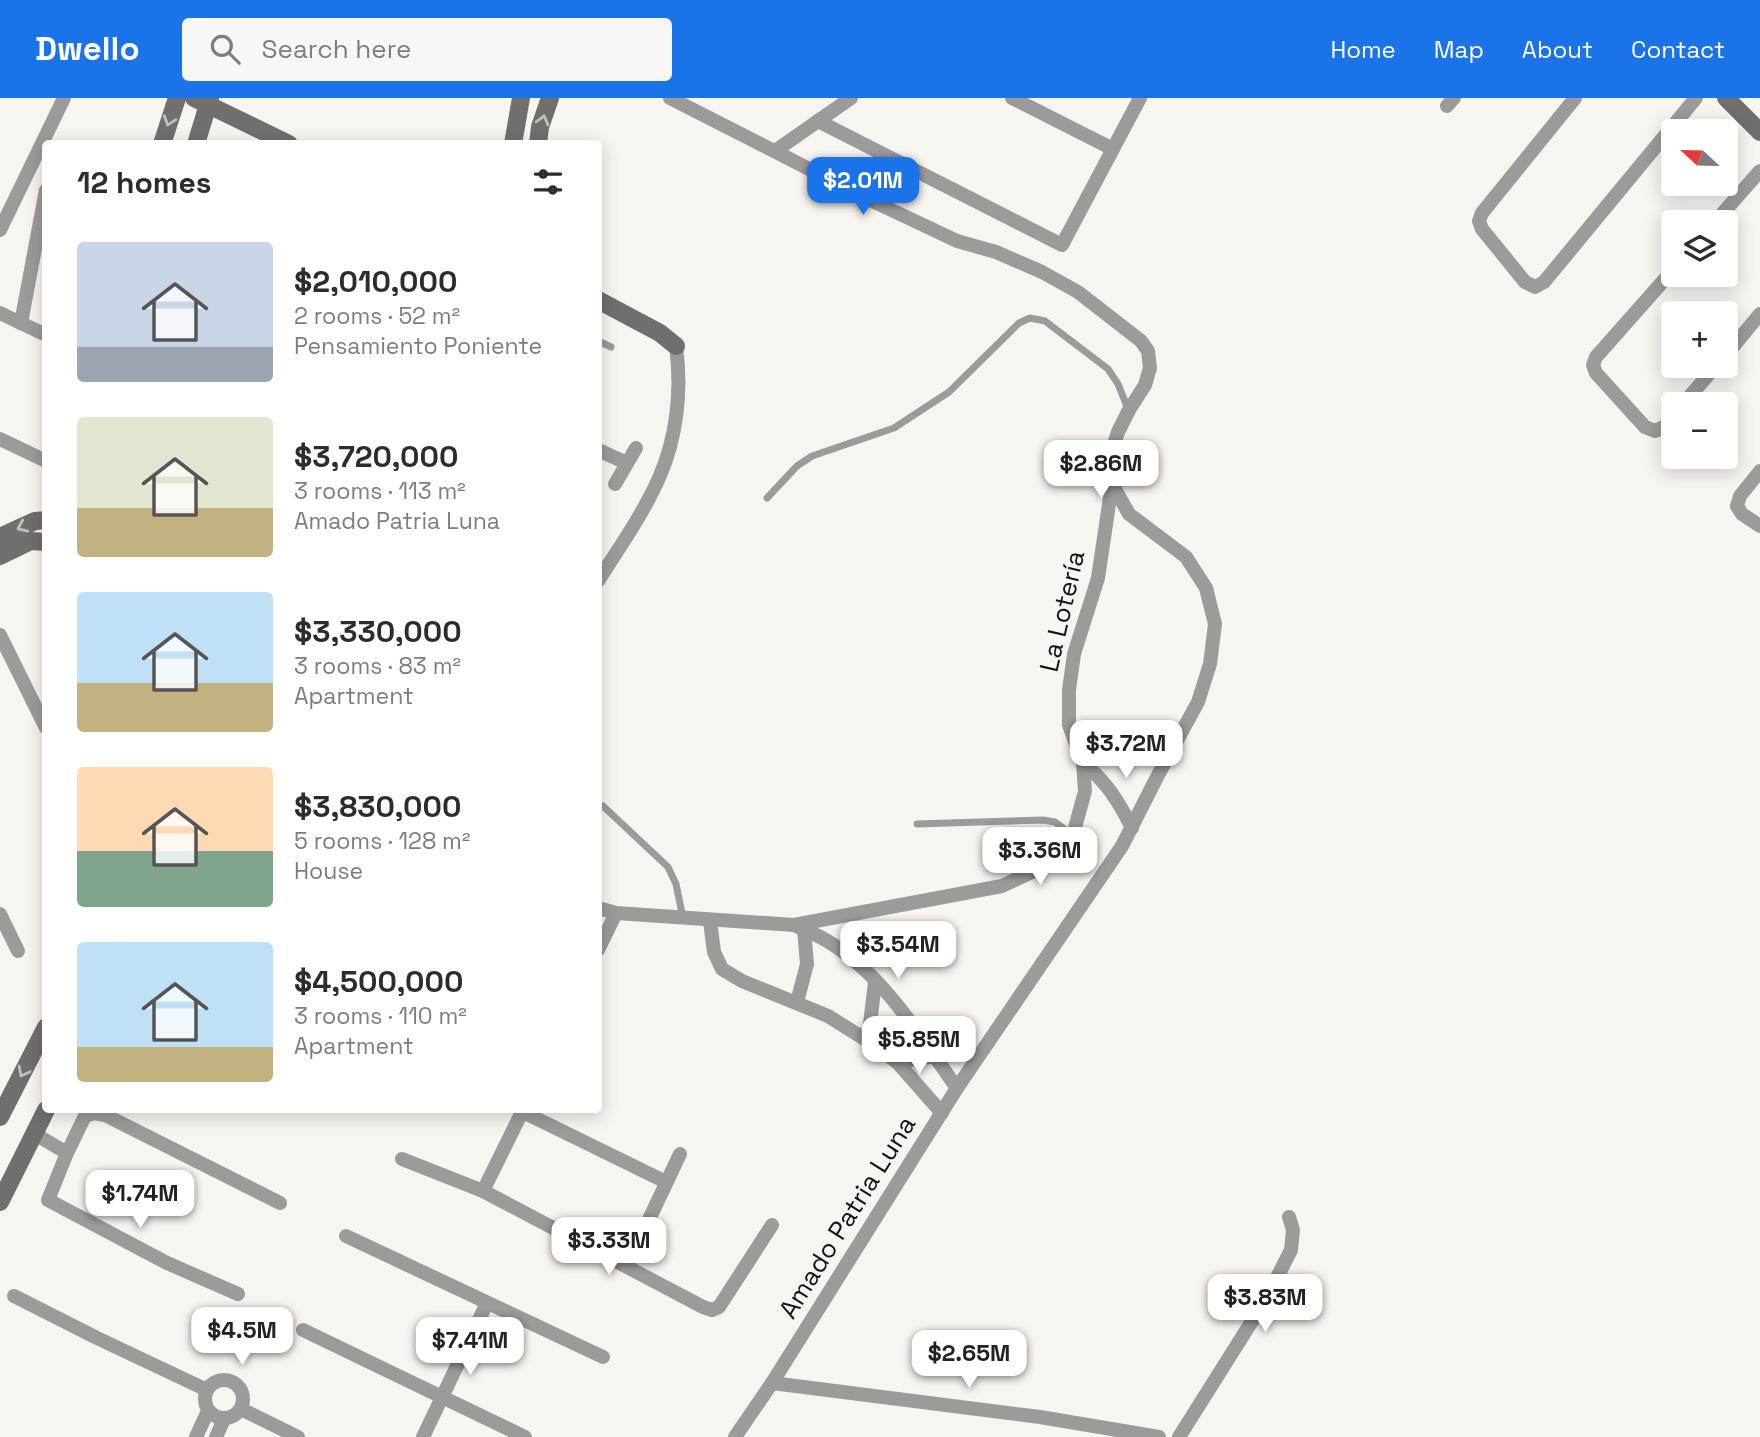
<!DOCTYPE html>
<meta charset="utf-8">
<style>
:root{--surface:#fff;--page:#f7f7f7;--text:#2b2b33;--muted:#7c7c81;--accent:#1a73e8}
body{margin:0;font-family:"Space Grotesk",sans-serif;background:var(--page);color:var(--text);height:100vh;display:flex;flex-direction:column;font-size:26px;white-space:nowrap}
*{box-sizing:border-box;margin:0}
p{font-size:23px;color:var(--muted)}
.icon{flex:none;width:38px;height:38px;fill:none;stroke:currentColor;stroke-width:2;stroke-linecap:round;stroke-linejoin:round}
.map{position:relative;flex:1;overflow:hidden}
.details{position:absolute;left:42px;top:42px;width:560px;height:973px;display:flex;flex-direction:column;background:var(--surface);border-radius:7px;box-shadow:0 4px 18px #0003}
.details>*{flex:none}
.needle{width:46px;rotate:292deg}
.controls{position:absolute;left:1661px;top:21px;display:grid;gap:14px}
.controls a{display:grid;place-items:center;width:77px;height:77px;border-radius:7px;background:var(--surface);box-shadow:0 4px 18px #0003;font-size:35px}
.price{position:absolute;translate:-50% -60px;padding:0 16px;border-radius:14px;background:#fff;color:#222;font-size:23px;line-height:46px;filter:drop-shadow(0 2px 4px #0008)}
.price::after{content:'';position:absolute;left:50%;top:42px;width:21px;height:16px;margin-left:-10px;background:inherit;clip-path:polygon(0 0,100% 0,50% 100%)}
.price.active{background:var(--accent);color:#fff}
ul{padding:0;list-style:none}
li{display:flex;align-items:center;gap:21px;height:175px;padding:0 35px}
li span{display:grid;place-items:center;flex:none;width:196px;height:140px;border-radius:7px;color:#555}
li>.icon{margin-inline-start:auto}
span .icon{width:84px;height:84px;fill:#fffc;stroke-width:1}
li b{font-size:30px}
h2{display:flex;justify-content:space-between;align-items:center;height:84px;padding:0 35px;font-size:30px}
header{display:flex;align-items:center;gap:42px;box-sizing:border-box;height:98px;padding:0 35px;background:var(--accent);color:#fff}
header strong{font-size:33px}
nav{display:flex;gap:38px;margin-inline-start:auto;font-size:24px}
.search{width:490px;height:63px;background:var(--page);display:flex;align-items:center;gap:18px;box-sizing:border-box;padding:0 24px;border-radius:7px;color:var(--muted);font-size:26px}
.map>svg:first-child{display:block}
</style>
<header>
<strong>Dwello</strong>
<div class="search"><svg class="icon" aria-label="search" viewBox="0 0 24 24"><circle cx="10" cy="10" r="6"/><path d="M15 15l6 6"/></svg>Search here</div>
<nav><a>Home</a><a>Map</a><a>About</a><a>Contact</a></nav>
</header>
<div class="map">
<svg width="1760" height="1339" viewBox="0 0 1760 1339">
<rect width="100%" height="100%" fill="#f8f5f1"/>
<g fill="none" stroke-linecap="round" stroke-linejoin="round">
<g stroke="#9c9a9a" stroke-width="7">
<polyline points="598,243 611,249"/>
<polyline points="767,400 797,368 812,358 894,330 949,294 1019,225 1030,220 1045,223 1108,271 1118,286 1128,311"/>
<polyline points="603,708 668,769 676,786 683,820"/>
<polyline points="917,726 1043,722 1055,724 1073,737"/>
</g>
<g stroke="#9c9a9a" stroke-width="14">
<polyline points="670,0 864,99 957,143 996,154 1042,174 1078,194 1141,243 1148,253 1150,270 1145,287 1129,312 1118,334 1110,359 1112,386 1129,416 1186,459 1206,490 1215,526 1210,566 1198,604 1157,679 1122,748 957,990 772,1285 735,1339"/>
<polyline points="1012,0 1113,51"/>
<polyline points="1575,0 1482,115 1479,123 1482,131 1525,184 1535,189 1544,184 1696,0"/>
<polyline points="1447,8 1454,0"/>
<polyline points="818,23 1062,147 1140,0"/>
<polyline points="775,53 851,0"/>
<polyline points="1715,124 1760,73"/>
<polyline points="0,132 64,0"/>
<polyline points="1673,172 1596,259 1593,267 1596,275 1645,329 1655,333 1664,329 1673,318"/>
<polyline points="0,215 46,237"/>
<polyline points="21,225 46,92"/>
<polyline points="1726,257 1760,216"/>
<polyline points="1683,306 1716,268"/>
<polyline points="0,341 46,363"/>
<polyline points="598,352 627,365"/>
<polyline points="1760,373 1740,398 1737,408 1742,416 1760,428"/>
<polyline points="615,386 636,350"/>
<path d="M598,483c21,-33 45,-67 61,-103 18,-41 23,-88 17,-132"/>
<polyline points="0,537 46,630"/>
<path d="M1083,665c23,18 36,39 49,65"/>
<polyline points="598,810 616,815 794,827 1002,788 1051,765 1073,737 1085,693 1083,665 1069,627 1069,592 1074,556 1098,480 1112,386"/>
<polyline points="0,816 18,853"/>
<polyline points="710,823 714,854 722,871 742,883 828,918 868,943 897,964 942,1015"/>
<path d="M794,827c12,5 24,10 35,17 55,34 91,94 128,146"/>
<polyline points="598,852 616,815"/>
<polyline points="797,904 807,866 804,832"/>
<polyline points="868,943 875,884"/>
<polyline points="897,964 934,958"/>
<polyline points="519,1012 666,1084"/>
<polyline points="35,1036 67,1055 85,1018 94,1015 105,1017 280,1105"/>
<polyline points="67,1055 48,1102 167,1165 238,1196"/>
<polyline points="402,1061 483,1093 703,1209 712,1212 719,1209 772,1127"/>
<polyline points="483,1093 523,1012"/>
<polyline points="346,1138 603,1259"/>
<polyline points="627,1168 680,1056"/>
<polyline points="14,1198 97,1240 207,1292"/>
<polyline points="303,1232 525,1339"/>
<circle cx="224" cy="1301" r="19"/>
<polyline points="772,1285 1040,1319 1159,1339"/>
<polyline points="241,1311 298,1339"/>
<polyline points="196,1339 208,1313"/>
<polyline points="216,1339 224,1321"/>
<polyline points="423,1339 487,1205"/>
<polyline points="1179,1339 1266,1201 1291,1152 1293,1132 1289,1119"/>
</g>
<g stroke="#726e6e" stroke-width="18">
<polyline points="194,0 289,46"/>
<polyline points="1726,0 1760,34"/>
<polyline points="162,46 177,0"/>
<polyline points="196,46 210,0"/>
<polyline points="513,46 521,0"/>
<polyline points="538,46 540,29 550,0"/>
<polyline points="598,202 660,235 676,248"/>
<polyline points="0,439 35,423 46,422"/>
<polyline points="0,458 31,443 46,444"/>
<polyline points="0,1019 46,929"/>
<polyline points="0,1104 46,1012"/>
</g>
</g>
<defs><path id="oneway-chevron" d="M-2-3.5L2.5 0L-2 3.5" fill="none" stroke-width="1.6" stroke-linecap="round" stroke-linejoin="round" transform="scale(1.75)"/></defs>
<g stroke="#c2bfbd">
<use href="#oneway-chevron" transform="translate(543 22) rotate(-75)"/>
<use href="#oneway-chevron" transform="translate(169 23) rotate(109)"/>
<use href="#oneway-chevron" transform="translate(22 429) rotate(156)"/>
<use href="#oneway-chevron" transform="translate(23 974) rotate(117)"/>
</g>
<g text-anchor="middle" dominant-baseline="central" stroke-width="5" stroke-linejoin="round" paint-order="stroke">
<g font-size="26" fill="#141312" stroke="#f8f5f1">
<text transform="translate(1062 513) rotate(-77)">La Lotería</text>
<text transform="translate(847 1119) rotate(-58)">Amado Patria Luna</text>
</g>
</g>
</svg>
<div class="controls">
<a><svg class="needle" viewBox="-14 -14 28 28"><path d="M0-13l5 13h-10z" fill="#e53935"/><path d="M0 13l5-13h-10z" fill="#7c7c81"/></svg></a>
<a><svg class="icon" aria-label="layers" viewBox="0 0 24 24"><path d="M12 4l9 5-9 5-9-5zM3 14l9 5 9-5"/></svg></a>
<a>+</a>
<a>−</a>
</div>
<b class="price active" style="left:863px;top:119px">$2.01M</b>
<b class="price" style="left:1101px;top:402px">$2.86M</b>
<b class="price" style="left:1126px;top:682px">$3.72M</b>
<b class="price" style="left:1040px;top:789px">$3.36M</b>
<b class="price" style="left:898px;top:883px">$3.54M</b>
<b class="price" style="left:919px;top:978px">$5.85M</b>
<b class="price" style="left:140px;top:1132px">$1.74M</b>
<b class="price" style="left:609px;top:1179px">$3.33M</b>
<b class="price" style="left:1265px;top:1236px">$3.83M</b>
<b class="price" style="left:242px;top:1269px">$4.5M</b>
<b class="price" style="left:470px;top:1279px">$7.41M</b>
<b class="price" style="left:969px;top:1292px">$2.65M</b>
<section class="details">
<h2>12 homes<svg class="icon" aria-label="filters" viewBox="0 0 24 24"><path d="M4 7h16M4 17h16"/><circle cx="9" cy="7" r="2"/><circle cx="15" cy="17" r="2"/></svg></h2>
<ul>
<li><span style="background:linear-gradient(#c9d6e8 75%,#9aa5b1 0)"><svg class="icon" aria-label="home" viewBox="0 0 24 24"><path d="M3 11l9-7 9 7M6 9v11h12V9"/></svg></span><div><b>$2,010,000</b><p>2 rooms · 52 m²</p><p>Pensamiento Poniente</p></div></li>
<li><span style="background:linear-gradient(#dfe7d0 65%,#c2b280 0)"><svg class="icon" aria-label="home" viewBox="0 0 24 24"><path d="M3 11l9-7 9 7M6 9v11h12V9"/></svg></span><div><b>$3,720,000</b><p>3 rooms · 113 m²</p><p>Amado Patria Luna</p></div></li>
<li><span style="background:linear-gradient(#bfe0f5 65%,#c2b280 0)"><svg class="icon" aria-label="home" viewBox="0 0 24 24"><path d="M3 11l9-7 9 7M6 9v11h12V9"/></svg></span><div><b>$3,330,000</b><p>3 rooms · 83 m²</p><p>Apartment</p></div></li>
<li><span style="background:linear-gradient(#ffd9b3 60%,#7fa58c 0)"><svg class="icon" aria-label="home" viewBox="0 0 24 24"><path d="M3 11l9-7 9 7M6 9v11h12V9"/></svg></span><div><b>$3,830,000</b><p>5 rooms · 128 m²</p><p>House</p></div></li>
<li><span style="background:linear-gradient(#bfe0f5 75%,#c2b280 0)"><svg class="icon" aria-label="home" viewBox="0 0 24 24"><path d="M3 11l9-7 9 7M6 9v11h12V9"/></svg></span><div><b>$4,500,000</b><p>3 rooms · 110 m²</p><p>Apartment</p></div></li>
</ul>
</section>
</div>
